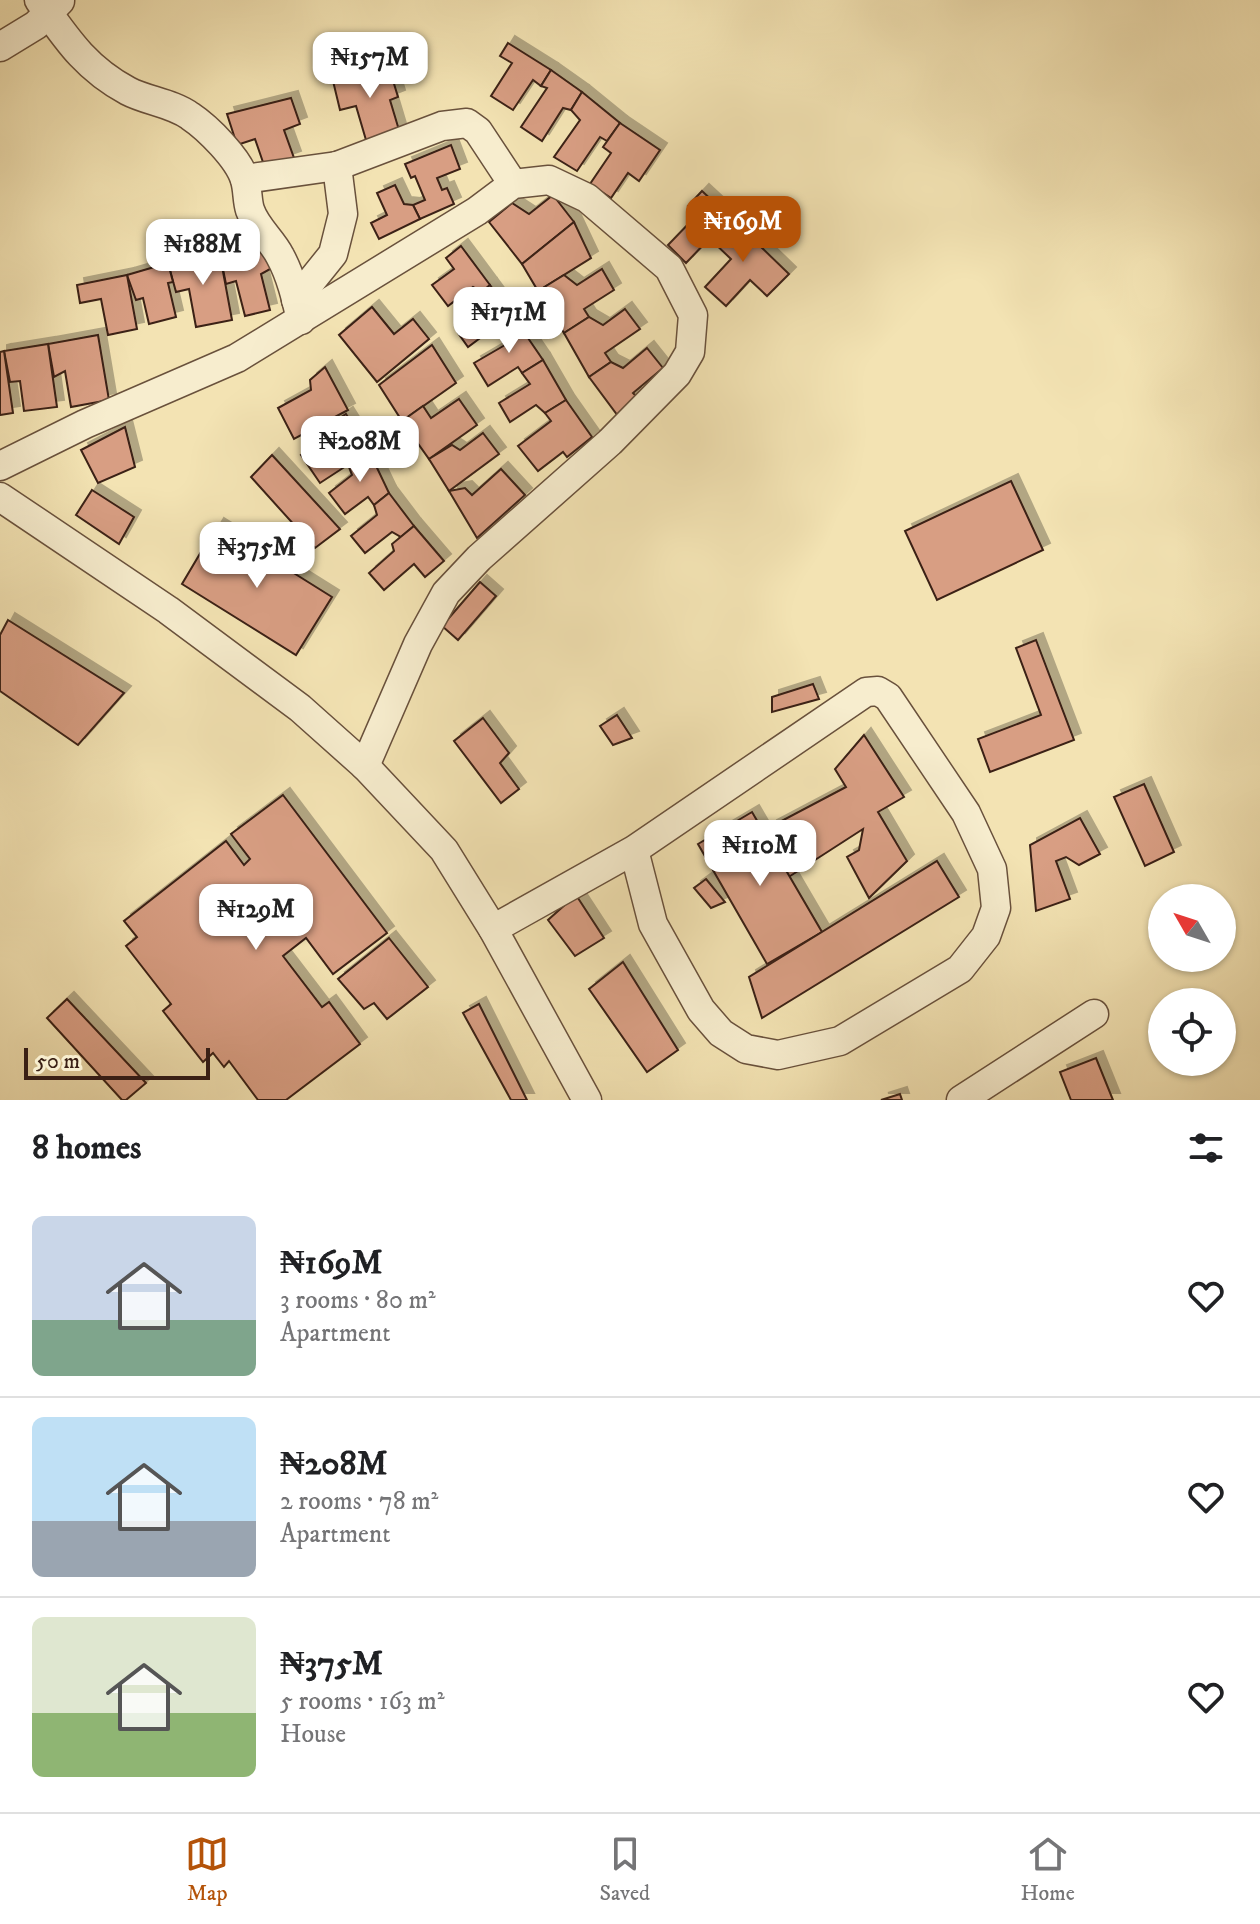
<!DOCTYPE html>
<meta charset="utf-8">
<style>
:root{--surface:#fff;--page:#f2f2f2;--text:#202124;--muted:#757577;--line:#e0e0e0;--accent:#b45309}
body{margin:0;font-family:"IM FELL DW Pica",serif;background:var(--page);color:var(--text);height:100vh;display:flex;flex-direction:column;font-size:30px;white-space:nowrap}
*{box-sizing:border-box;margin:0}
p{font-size:26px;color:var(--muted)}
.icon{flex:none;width:44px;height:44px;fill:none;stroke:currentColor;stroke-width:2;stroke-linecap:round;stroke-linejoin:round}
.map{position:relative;height:1100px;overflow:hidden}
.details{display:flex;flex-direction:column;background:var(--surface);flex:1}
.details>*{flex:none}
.needle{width:52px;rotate:309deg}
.buttons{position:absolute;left:1148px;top:884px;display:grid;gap:16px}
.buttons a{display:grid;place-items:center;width:88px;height:88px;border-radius:50%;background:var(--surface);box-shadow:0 2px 6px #0004;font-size:40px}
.scale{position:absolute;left:24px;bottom:20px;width:186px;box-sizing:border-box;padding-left:8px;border:4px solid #3b2015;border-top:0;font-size:22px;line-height:28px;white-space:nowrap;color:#3b2015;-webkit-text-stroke:6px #f7edce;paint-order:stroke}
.price{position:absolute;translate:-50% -68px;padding:0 18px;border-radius:16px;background:#fff;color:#222;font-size:26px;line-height:52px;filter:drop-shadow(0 2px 4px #0008)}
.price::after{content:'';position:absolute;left:50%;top:48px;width:24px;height:18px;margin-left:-12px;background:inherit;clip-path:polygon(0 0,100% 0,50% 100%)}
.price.selected{background:var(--accent);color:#fff}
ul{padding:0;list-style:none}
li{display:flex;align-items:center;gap:24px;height:200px;padding:0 32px}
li+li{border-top:2px solid var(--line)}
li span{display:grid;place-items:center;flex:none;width:224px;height:160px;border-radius:12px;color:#555}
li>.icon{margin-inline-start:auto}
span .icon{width:96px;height:96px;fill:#fffc;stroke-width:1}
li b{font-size:34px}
h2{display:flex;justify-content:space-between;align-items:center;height:96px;padding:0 32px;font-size:34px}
.tabs{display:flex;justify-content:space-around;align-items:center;height:112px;border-top:2px solid var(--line);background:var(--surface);font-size:22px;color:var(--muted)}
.tabs a{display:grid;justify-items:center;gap:4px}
.tabs .selected{color:var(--accent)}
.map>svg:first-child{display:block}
</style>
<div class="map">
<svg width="1260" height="1100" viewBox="0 0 1260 1100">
<defs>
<filter id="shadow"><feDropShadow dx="7" dy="-7" stdDeviation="0" flood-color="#0004"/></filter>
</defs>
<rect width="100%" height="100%" fill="#f3e3b3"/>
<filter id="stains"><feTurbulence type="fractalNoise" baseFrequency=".0025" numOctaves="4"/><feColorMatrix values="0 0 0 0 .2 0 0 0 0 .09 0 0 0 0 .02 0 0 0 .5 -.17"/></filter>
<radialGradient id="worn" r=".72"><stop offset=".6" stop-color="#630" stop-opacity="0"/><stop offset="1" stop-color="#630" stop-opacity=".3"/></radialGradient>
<g fill="#d89e83" stroke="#3b2015" stroke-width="2" filter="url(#shadow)">
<polygon points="508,43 551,70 541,86 533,80 513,110 491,96 512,63 500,56"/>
<polygon points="388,64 398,97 390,100 399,130 366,140 356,106 340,110 333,81"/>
<polygon points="551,70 582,92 571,110 563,108 542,141 521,127 547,88 541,86"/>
<polygon points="582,92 620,123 607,141 600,137 577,171 554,157 580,120 571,110"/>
<polygon points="291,98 300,124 284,130 294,158 265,168 255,139 237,145 227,114"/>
<polygon points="620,123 660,150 639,181 628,173 611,198 590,184 611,153 603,147"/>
<polygon points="451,145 460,169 437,178 442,190 447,188 454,204 420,219 413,205 425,200 415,176 411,178 405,164"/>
<polygon points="395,185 404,204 413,205 420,219 379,239 371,223 387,215 377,193"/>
<polygon points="702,191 730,217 686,263 668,245 697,215 688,206"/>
<polygon points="553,195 574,222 522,264 489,222 512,203 529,214"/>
<polygon points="730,217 789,274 767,296 750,280 726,306 705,287 731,259 709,238"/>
<polygon points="574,222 591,258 538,291 522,264"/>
<polygon points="265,240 272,268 261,274 270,310 245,316 236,281 226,284 219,250"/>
<polygon points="461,246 490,285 482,292 473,287 448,306 432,285 454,269 446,258"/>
<polygon points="219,250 232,320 196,327 189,289 176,292 168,263"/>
<polygon points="168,263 173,282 168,283 176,317 149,324 143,298 136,300 127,275"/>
<polygon points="602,269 614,290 584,309 589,317 564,333 538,291 564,275 577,285"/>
<polygon points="127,275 137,329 108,335 101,299 80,303 77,285"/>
<polygon points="490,285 515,319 497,332 495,327 468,347 458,333 493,307 482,292"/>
<polygon points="372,307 394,334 413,319 429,339 377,382 339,335"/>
<polygon points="625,309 640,329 605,353 611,362 589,377 564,333 589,317 603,325"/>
<polygon points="515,319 543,360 522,373 518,367 488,386 474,363 505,345 497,332"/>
<polygon points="98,335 109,400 71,407 65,371 54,377 48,344"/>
<polygon points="48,344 57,407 24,411 20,381 10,382 4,351"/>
<polygon points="432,345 456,383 402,421 379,385"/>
<polygon points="647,348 663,368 633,393 639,399 618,416 589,377 611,362 623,368"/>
<polygon points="4,351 13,413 0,415 0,352"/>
<polygon points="543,360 566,400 545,413 536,405 510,422 499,403 530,384 522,373"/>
<polygon points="325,367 348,410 294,439 278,408 311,390 310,380"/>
<polygon points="459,399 477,425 429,459 402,421 423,406 431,418"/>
<polygon points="566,400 592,437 567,457 563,452 538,471 518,446 551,421 545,413"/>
<polygon points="346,414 369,451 320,483 301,455 339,430 328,426"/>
<polygon points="125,427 135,467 98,483 81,450"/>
<polygon points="483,433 499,454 449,491 429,459 452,445 460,450"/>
<polygon points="369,451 389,493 374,505 368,497 345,514 329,493 352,475 347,462"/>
<polygon points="272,455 340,529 315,548 251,477"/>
<polygon points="501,469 525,495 477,538 449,491 465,488 472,495"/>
<polygon points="1011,481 1043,550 937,600 905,531"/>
<polygon points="92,490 134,517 119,544 76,515"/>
<polygon points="389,493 414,526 401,537 392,532 365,553 351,536 377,515 374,505"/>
<polygon points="217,525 332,597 296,655 182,584"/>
<polygon points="414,526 444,561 425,577 414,564 384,590 369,573 394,551 392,544"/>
<polygon points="480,582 496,596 458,640 442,626"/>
<polygon points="8,620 124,693 78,745 0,691 0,635"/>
<polygon points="1036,640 1074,740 990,772 978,739 1041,715 1016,648"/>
<polygon points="813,684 819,699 772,712 772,697"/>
<polygon points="617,715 632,738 613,745 600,726"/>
<polygon points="483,718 509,753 500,763 519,789 501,803 454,741"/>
<polygon points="864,735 904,797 878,812 907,861 869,898 847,857 859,850 863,829 784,880 770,827 846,787 835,769"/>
<polygon points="1144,784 1174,852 1145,866 1114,797"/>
<polygon points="283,795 387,933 333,974 306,938 283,956 322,1007 329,1002 360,1044 286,1100 258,1100 229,1061 224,1067 213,1053 203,1062 163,1011 171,1004 126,946 137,937 124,921 226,841 244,865 250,859 231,834"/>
<polygon points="752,812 822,932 767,964 698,844"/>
<polygon points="1080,818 1100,854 1079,865 1066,857 1056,861 1070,899 1036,911 1030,845"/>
<polygon points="937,861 959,897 762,1018 749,977"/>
<polygon points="706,879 725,902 711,908 694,888"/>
<polygon points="576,895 604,938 575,956 548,920"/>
<polygon points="389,938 428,987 387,1019 374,1003 364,1009 338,979"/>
<polygon points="623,962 678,1050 647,1072 589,989"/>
<polygon points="67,999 146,1083 126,1100 122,1100 47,1018"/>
<polygon points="479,1004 527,1100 511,1100 463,1013"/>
<polygon points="1096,1058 1113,1100 1071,1100 1060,1072"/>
<polygon points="900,1094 902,1100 881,1100"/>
</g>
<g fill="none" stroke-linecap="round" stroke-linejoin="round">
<defs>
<g id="minor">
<path d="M39,0c27,38 46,68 89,91 19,10 44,12 62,25 18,12 49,43 55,64 3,10 2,21 5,30 6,18 22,30 30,46 11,20 16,42 21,64"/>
<polyline points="0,47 36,25 60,1"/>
<polyline points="245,179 337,166 442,126 467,123 478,131 513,184"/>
<polyline points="296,300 333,254 343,214 337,166"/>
<polyline points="0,466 85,424 237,358 477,211 513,184 549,180 587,198 669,268 693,315 690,352 677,374 610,442 479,558 446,593 418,644 365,766"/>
<polyline points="0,497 168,610 300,708 365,766 444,850 493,929 587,1100"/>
<polyline points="493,929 634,850 866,692 878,691 888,697 966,813 992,869 996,908 986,936 960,969 840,1041 778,1055 746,1049 721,1033 701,1010 653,924 634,850"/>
<polyline points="961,1100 1094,1014"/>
</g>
</defs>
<use href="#minor" stroke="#69513c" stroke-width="31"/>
<use href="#minor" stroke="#f7edce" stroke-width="28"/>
</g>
<rect width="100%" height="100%" filter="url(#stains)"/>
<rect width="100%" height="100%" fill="url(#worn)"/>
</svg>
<div class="buttons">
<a><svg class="needle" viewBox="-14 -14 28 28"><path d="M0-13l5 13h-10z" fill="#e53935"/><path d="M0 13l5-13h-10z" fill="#757577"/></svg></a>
<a><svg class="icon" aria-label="locate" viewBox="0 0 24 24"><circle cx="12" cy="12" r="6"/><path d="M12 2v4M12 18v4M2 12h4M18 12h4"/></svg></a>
</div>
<div class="scale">50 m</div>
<b class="price" style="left:370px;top:100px">₦157M</b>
<b class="price selected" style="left:743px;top:264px">₦169M</b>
<b class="price" style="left:203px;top:287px">₦188M</b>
<b class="price" style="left:509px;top:355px">₦171M</b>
<b class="price" style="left:360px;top:484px">₦208M</b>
<b class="price" style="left:257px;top:590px">₦375M</b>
<b class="price" style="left:760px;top:888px">₦110M</b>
<b class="price" style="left:256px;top:952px">₦129M</b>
</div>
<section class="details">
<h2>8 homes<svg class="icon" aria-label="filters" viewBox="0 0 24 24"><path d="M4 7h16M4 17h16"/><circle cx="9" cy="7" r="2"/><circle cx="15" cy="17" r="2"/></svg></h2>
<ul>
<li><span style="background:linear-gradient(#c9d6e8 65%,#7fa58c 0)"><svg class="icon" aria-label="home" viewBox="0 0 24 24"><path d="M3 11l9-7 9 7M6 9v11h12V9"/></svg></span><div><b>₦169M</b><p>3 rooms · 80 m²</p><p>Apartment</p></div><svg class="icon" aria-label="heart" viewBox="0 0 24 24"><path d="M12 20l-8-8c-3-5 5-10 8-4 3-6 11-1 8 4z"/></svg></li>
<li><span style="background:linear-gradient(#bfe0f5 65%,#9aa5b1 0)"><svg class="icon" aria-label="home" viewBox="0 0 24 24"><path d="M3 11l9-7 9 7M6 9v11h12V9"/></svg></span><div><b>₦208M</b><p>2 rooms · 78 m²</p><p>Apartment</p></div><svg class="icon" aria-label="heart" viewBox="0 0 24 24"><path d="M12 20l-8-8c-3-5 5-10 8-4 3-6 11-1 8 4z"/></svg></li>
<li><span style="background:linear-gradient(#dfe7d0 60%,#8fb573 0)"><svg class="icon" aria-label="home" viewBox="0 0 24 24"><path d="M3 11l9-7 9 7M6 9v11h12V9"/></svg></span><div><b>₦375M</b><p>5 rooms · 163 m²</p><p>House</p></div><svg class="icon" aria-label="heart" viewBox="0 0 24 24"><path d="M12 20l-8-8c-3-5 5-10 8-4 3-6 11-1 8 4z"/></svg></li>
</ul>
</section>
<nav class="tabs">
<a class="selected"><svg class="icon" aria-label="map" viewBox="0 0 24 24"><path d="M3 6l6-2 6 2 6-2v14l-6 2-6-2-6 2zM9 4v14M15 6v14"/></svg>Map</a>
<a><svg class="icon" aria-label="saved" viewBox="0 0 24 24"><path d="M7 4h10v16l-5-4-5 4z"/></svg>Saved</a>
<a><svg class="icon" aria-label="home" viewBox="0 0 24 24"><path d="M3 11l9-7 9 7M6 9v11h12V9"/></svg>Home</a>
</nav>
